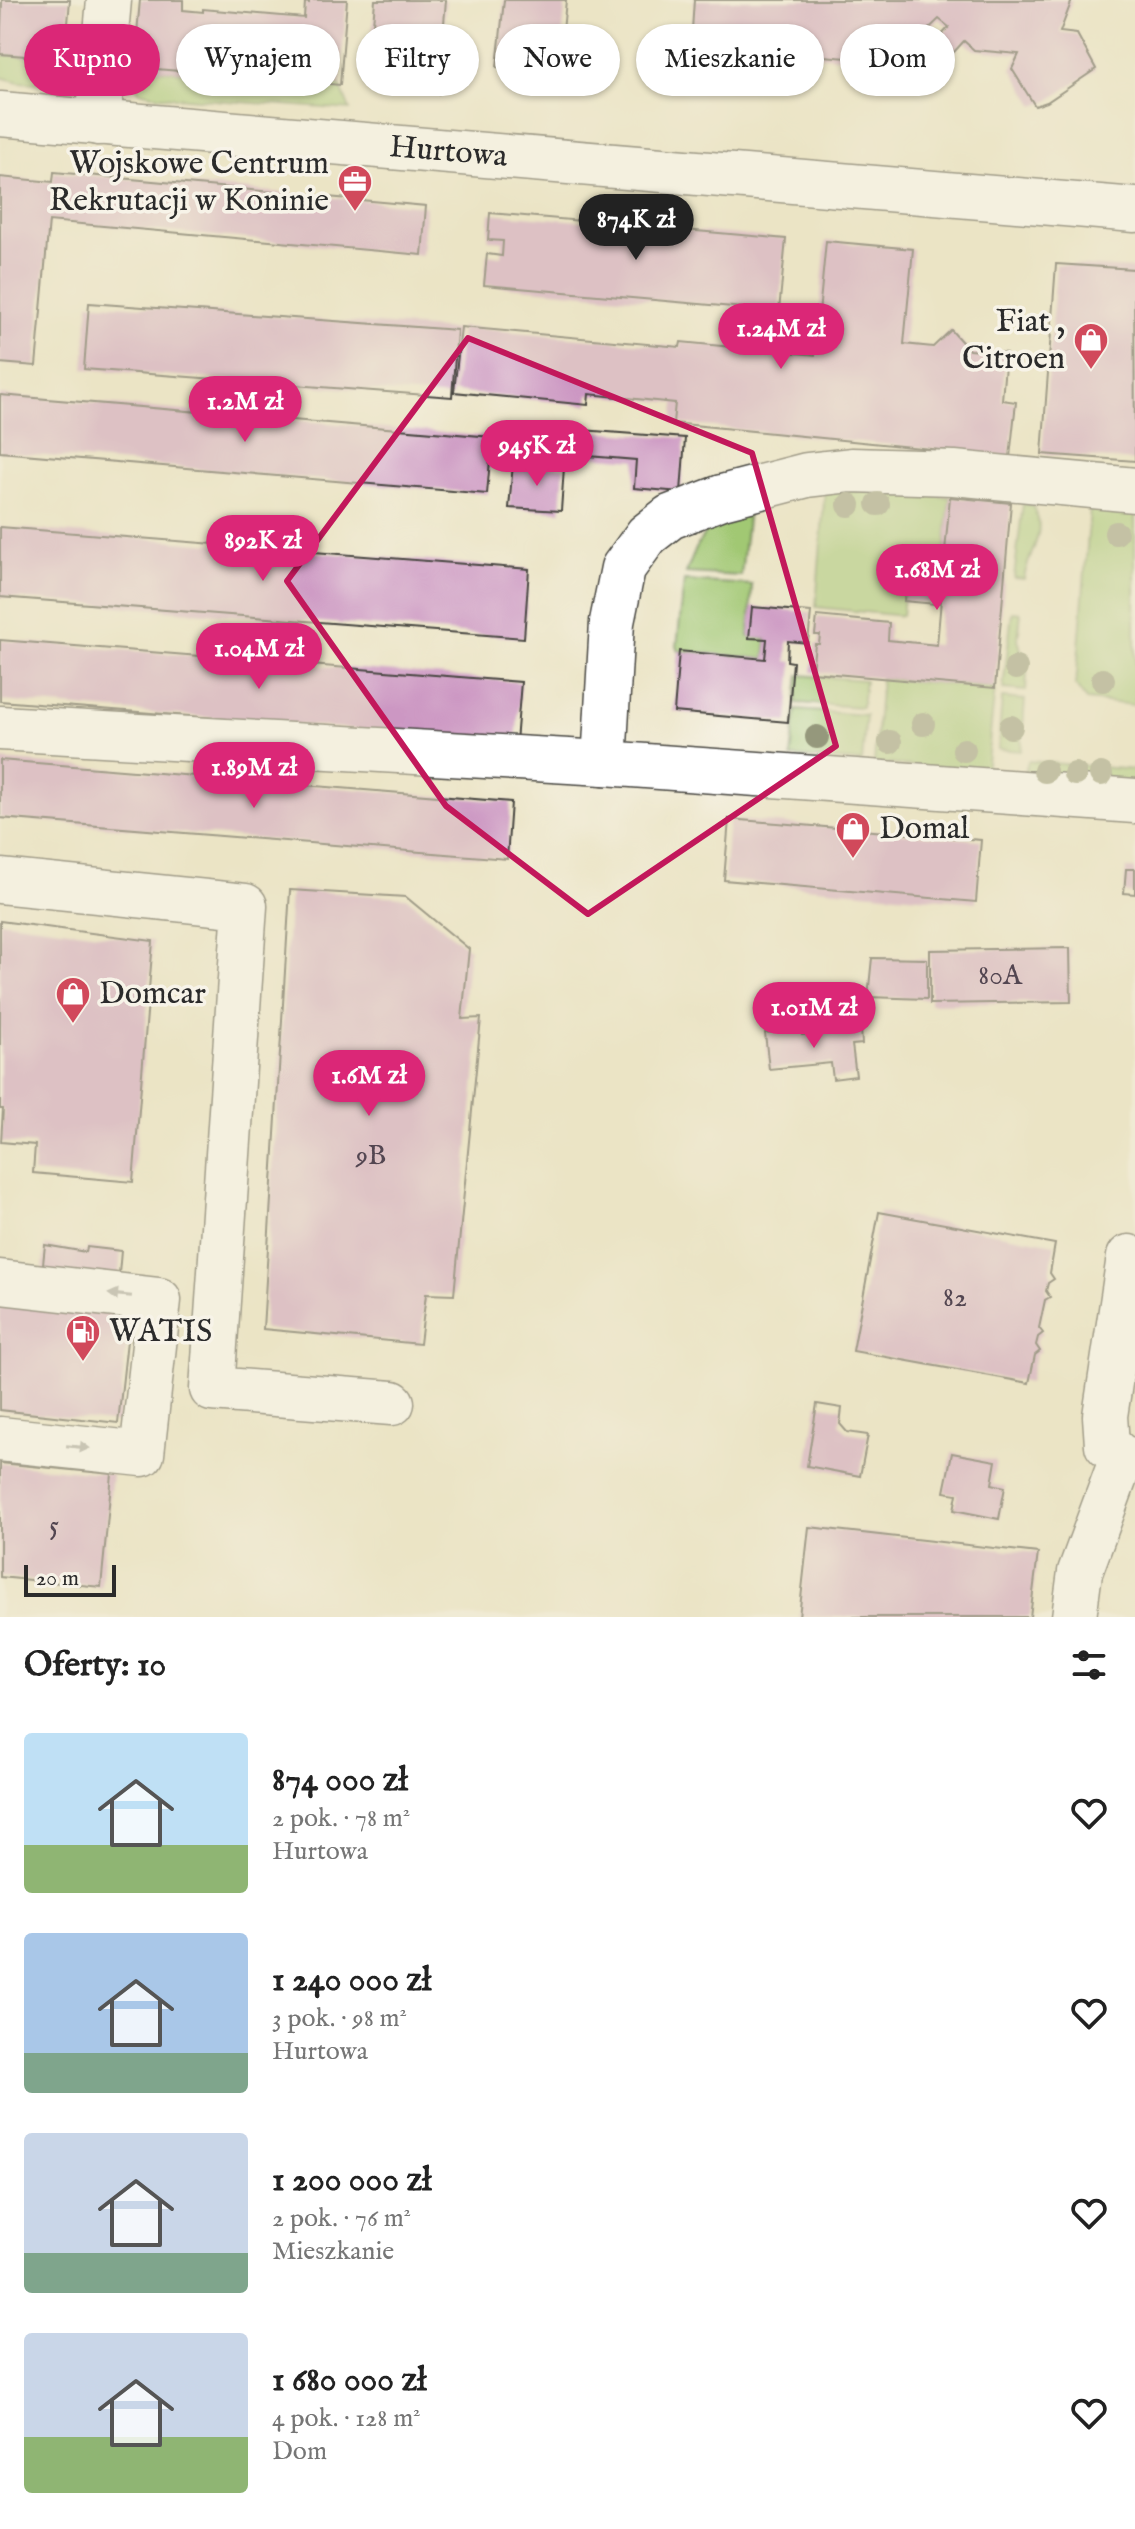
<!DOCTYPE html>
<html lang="pl">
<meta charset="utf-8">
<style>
:root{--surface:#fff;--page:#f2f2f2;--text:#222;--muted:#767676;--accent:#db2777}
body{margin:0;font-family:"IM FELL English",serif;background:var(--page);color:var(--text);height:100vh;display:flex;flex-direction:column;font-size:30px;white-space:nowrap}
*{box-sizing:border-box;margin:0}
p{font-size:26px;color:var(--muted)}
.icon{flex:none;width:44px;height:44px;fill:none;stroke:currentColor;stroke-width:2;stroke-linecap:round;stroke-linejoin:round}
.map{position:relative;height:1617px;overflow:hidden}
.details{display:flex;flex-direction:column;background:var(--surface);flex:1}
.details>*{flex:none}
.top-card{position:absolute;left:24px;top:24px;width:1088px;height:72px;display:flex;gap:16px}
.scale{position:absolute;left:24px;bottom:20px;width:92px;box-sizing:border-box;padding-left:8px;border:4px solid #2b2b2b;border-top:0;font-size:22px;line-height:28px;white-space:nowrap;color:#2b2b2b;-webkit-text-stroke:6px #f7f3e8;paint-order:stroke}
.price{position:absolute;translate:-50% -68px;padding:0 18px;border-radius:28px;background:var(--accent);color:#fff;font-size:26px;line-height:52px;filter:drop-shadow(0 2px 4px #0008)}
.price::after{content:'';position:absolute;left:50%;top:48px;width:24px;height:18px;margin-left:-12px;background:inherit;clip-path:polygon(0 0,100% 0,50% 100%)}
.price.on{background:#222;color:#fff}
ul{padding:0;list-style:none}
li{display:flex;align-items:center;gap:24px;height:200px;padding:0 24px}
li span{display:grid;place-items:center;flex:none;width:224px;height:160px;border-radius:8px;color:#555}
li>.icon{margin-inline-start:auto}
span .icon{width:96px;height:96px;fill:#fffc;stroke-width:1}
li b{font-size:34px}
h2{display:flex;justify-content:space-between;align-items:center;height:96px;padding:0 24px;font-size:34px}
.pill{padding:0 28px;border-radius:36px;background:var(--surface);box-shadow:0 2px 6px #0004;font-size:28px;line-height:72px}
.pill.on{background:var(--accent);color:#fff}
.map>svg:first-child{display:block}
</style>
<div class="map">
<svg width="1135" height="1617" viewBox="0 0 1135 1617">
<rect width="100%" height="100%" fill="#f7f3e8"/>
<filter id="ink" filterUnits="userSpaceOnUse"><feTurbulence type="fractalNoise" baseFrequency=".0125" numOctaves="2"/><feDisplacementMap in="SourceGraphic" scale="16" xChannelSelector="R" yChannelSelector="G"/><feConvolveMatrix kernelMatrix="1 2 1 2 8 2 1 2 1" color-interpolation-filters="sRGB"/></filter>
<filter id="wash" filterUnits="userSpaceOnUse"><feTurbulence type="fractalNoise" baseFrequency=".006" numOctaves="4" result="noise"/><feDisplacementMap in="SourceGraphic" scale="32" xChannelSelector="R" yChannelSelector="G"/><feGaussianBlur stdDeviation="1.8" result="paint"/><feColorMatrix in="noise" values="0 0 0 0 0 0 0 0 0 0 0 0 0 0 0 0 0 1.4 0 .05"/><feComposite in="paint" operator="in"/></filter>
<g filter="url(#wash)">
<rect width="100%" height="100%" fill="#ebe4c5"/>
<g fill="#a1c873" stroke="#667a4f" stroke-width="2">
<polygon points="0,54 85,62 85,80 79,86 19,82 0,77"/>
<polygon points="134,67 340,85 350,110 159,96 139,91 131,80"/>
<polygon points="825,488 950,497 942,584 937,583 937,577 906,574 902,616 816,607"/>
<path d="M1023,503l9,3c18,25 -5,48 -8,73l-10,-1z"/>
<polygon points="1090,508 1135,513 1135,705 1086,700 1076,686"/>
<path d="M748,509l-7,67 -55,-3c17,-43 18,-47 62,-64z"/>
<polygon points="684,581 752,585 749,637 767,639 765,659 679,651 677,647"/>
<polygon points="1012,612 1021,613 1018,639 1027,672 1026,691 1003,689"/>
<polygon points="799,675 865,680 862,707 796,703"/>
<polygon points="881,678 995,688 986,772 874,763"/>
<polygon points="1002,698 1025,700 1021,751 998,749"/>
<polygon points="796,710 866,715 862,762 791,757"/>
<polygon points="1028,761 1135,770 1135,783 1024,774"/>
</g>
<g id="blocks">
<g fill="#cc97c3">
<polygon points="2,0 70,0 65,59 0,54"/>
<polygon points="140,0 183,0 183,10 203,12 203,9 304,18 305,2 309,3 309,0 347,0 340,85 134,67"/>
<polygon points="375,0 446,0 438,94 368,88"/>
<polygon points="504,0 566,0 559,73 497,67"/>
<polygon points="694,0 1072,0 1060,32 1077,34 1096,69 1047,102 1035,106 1012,69 1019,54 974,50 964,41 943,64 928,50 949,27 939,19 895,61 884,61 691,45"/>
<polygon points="54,172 426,206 422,255 49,221 36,366 0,363 0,177 53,182"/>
<polygon points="490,213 786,239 779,311 484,285 487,254 502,256 503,241 488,240"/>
<polygon points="826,241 913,249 904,344 933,347 951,330 969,350 1006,353 1002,400 1016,402 1010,457 673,423 675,403 589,394 588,405 454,392 461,327 680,347 681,342 815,355"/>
<polygon points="1056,264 1134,269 1135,461 1042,454"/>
<polygon points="89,303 457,330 452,397 84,369"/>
<polygon points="0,395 492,437 487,494 0,452"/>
<polygon points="517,425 685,438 681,492 634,488 636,460 515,450"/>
<polygon points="513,464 564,467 561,511 509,508"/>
<polygon points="950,497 1011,503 995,688 812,672 815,644 819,644 820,635 815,635 817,616 889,623 888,640 937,645 941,600 935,599 935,604 904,601 906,574 938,577 937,583 942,584"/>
<polygon points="0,527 529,569 524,638 0,597"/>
<polygon points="752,607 811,612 808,643 788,641 787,661 793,662 788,722 674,712 679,651 765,659 767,639 749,638"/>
<polygon points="0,640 521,682 516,742 0,701"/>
<polygon points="0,760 511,802 507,859 0,818"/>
<polygon points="729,819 981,840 976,902 724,880"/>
<polygon points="1126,869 1135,869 1135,894 1124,893"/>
<polygon points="290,890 406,897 469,949 462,1019 481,1018 454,1295 426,1294 420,1344 263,1329"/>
<polygon points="0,921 153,941 133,1182 33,1173 35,1145 1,1142 3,1109 0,1109"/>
<polygon points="1070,948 1071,1002 930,1004 930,950"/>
<polygon points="872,958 927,959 927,999 868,997"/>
<polygon points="861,1028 862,1044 852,1045 856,1076 833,1079 831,1063 769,1069 765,1033 801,1029 802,1035"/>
<polygon points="879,1212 1055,1244 1050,1273 1054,1279 1048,1283 1046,1291 1050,1297 1045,1300 1039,1328 1043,1333 1038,1337 1036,1345 1040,1351 1035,1355 1029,1383 853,1351"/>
<polygon points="45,1245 86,1252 87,1247 121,1251 118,1285 42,1274"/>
<polygon points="0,1299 130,1313 118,1423 0,1410"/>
<polygon points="817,1404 842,1408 840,1424 847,1432 868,1435 860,1476 807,1466"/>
<polygon points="952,1453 996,1461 992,1484 1005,1487 999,1519 954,1510 957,1494 944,1492"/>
<polygon points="0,1463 112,1474 101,1587 0,1577"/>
<polygon points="809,1527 1038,1553 1030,1617 799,1617"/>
</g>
</g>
</g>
<g filter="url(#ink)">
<use href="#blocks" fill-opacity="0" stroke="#484742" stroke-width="2"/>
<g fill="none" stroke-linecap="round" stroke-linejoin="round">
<defs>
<g id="minor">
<path id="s1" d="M0,114l1135,96"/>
<polyline points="98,123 109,0"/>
<polyline points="0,728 604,763 1135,801"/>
<polyline points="604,763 612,622 623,568 647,535 670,517 722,497 807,475 851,470 954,473 1135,490"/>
<polyline points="0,881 245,906 212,1389 392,1403"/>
<polyline points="1129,1257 1105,1416 1107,1445 1122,1458 1135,1460"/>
<polyline points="0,1282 159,1300 142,1454 0,1439"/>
<polyline points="1074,1617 1080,1572 1122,1458"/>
</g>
</defs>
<use href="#minor" stroke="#484742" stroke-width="47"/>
<use href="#minor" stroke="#fff" stroke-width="44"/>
</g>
<g fill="#95987c">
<circle cx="878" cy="504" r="12"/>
<circle cx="849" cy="505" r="12"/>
<circle cx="1116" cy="533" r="12"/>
<circle cx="1016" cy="668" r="12"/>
<circle cx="1103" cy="680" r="12"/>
<circle cx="923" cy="724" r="12"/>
<circle cx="1011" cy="727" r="12"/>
<circle cx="817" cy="737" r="12"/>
<circle cx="890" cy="742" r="12"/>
<circle cx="964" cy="750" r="12"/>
<circle cx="1045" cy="771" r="12"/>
<circle cx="1075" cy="774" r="12"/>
<circle cx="1101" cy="774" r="12"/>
</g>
<defs><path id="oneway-solid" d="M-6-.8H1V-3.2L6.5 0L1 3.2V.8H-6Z" transform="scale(2)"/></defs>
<g fill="#a0a0a0">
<use href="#oneway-solid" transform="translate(120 1295) rotate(-174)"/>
<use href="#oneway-solid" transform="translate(78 1447) rotate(6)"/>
</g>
</g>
<path d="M0 0H1135V1617H0ZM468,338l284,115 84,293 -248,168 -142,-108 -159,-225z" fill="#ebe4c5" fill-opacity=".55" fill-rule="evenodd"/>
<path fill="none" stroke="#c2185b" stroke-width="6" stroke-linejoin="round" d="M468,338l284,115 84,293 -248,168 -142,-108 -159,-225z"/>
<defs>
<symbol id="office-pin" viewBox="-11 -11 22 30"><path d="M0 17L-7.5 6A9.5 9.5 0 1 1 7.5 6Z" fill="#d1495b" stroke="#f7f3e8"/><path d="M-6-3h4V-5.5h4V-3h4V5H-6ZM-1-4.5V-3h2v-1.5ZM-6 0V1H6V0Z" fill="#fff"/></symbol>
<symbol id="shop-pin" viewBox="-11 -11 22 30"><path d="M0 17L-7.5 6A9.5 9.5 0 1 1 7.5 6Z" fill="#d1495b" stroke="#f7f3e8"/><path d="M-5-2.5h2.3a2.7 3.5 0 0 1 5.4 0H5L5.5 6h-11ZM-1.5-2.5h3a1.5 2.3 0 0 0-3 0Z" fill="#fff"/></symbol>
<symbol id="fuel-pin" viewBox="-11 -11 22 30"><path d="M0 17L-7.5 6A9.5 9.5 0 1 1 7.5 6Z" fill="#d1495b" stroke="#f7f3e8"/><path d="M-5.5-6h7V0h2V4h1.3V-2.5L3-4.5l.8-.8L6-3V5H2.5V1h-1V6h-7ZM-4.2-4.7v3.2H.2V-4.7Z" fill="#fff"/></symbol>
</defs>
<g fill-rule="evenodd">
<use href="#office-pin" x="335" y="162" width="40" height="54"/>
<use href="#shop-pin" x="1071" y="320" width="40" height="54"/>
<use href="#shop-pin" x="833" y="809" width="40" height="54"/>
<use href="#shop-pin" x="53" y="974" width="40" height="54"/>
<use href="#fuel-pin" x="63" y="1312" width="40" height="54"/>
</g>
<g text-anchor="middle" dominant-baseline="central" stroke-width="7" stroke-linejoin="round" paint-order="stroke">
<g font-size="28" fill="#534651">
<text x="1000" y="976">80A</text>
<text x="371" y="1156">9B</text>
<text x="955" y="1298">82</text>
<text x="54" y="1526">5</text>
</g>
<g font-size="32" fill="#2b2b2b" stroke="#f7f3e8">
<text stroke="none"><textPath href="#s1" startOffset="450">Hurtowa</textPath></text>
</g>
<g font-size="32" fill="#2b2b2b" stroke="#f7f3e8" text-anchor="start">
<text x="329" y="164" text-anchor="end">Wojskowe Centrum<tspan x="329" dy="37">Rekrutacji w Koninie</tspan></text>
<text x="1065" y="322" text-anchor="end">Fiat ,<tspan x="1065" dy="37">Citroen</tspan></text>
<text x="879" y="829">Domal</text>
<text x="99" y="994">Domcar</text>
<text x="109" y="1332">WATIS</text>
</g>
</g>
</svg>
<div class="scale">20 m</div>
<b class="price on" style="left:636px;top:262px">874K zł</b>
<b class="price" style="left:781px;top:371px">1.24M zł</b>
<b class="price" style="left:245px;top:444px">1.2M zł</b>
<b class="price" style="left:537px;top:488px">945K zł</b>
<b class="price" style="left:263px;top:583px">892K zł</b>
<b class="price" style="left:937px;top:612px">1.68M zł</b>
<b class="price" style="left:259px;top:691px">1.04M zł</b>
<b class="price" style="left:254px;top:810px">1.89M zł</b>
<b class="price" style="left:814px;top:1050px">1.01M zł</b>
<b class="price" style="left:369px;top:1118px">1.6M zł</b>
<div class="top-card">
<a class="pill on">Kupno</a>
<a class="pill">Wynajem</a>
<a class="pill">Filtry</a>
<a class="pill">Nowe</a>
<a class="pill">Mieszkanie</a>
<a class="pill">Dom</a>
</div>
</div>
<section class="details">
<h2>Oferty: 10<svg class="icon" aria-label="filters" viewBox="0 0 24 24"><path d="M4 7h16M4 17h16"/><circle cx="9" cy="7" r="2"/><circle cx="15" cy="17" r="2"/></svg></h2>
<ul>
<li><span style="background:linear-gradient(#bfe0f5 70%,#8fb573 0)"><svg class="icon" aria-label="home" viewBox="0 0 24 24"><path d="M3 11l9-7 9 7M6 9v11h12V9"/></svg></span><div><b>874 000 zł</b><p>2 pok. · 78 m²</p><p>Hurtowa</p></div><svg class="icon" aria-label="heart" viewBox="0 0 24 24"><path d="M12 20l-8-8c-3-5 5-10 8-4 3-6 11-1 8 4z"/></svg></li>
<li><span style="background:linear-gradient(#a9c7e8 75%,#7fa58c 0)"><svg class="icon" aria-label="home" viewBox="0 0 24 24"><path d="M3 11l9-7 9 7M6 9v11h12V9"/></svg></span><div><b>1 240 000 zł</b><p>3 pok. · 98 m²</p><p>Hurtowa</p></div><svg class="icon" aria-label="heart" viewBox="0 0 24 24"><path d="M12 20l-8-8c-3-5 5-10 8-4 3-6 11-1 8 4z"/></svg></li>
<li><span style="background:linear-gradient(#c9d6e8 75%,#7fa58c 0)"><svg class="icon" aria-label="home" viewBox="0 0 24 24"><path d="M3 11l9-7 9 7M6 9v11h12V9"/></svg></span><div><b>1 200 000 zł</b><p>2 pok. · 76 m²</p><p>Mieszkanie</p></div><svg class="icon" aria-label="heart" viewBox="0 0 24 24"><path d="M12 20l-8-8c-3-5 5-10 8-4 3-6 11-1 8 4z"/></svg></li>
<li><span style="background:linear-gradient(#c9d6e8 65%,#8fb573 0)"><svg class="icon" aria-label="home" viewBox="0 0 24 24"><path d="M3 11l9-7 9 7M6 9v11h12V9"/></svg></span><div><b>1 680 000 zł</b><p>4 pok. · 128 m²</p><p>Dom</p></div><svg class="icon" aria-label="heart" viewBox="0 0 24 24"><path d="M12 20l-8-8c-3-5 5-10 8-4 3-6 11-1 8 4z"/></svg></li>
</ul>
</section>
